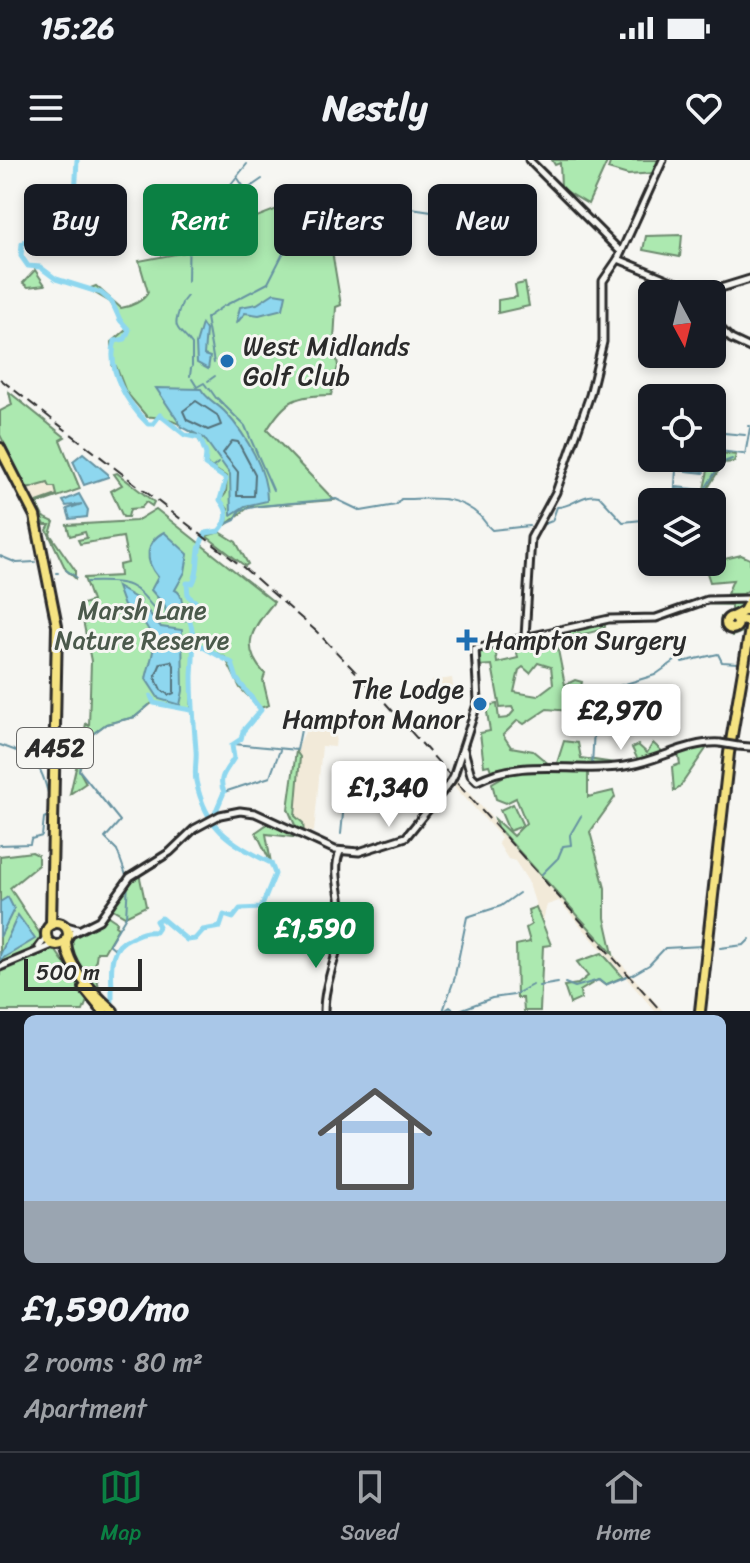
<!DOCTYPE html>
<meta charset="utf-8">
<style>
:root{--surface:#171b24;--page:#20242c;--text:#f1f3f6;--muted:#9ea1a6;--line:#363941;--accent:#0b8043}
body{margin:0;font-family:Sriracha,sans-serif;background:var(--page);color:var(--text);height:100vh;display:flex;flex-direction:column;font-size:30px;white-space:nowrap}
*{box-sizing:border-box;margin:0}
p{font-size:26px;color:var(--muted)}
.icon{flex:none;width:44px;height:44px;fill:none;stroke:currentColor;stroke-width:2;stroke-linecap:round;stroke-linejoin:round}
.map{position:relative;height:851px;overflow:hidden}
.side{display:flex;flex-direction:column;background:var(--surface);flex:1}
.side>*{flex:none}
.banner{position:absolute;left:24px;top:24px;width:702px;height:72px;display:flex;gap:16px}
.needle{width:52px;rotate:173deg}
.fabs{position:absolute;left:638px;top:120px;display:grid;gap:16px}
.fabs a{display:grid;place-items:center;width:88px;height:88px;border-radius:12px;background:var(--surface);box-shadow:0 4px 12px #0003;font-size:40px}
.scale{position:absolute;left:24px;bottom:20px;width:118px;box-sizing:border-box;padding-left:8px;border:4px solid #2b2b2b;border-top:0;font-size:22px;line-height:28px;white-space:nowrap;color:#2b2b2b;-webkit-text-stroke:6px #f6f6f2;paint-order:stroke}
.price{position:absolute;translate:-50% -68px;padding:0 18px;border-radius:8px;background:#fff;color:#222;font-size:26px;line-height:52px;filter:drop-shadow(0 2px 4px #0008)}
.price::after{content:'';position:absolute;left:50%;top:48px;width:24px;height:18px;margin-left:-12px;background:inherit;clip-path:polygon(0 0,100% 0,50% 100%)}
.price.selected{background:var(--accent);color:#fff}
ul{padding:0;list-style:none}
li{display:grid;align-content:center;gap:16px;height:424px;padding:0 24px}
li span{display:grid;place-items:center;height:248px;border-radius:12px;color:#555}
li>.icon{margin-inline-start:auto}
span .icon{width:144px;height:144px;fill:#fffc;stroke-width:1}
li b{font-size:34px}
.tag{padding:0 28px;border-radius:12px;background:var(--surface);box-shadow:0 4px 12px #0003;font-size:28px;line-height:72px}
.tag.selected{background:var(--accent);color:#fff}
.status{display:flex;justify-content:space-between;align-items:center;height:56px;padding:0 40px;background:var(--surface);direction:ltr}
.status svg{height:22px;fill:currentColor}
header{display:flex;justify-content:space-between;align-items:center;height:104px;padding:0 24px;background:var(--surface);font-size:36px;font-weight:800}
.dock{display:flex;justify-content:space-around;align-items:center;height:112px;border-top:2px solid var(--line);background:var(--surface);font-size:22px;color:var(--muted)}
.dock a{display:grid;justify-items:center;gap:4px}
.dock .selected{color:var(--accent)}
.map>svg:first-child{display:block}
</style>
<div class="status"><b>15:26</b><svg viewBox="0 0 49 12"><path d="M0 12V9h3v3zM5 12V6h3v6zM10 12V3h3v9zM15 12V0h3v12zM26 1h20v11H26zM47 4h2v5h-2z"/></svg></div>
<header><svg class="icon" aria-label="menu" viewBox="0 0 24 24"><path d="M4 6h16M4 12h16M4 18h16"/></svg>Nestly<svg class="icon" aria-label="heart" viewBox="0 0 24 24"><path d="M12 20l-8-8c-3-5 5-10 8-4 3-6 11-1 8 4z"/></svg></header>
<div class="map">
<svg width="750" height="851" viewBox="0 0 750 851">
<rect width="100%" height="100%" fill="#f6f6f2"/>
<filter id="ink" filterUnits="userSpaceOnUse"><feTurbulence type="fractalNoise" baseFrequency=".0125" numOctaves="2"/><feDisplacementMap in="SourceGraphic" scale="16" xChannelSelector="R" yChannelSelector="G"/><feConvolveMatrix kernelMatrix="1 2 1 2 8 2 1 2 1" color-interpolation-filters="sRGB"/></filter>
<g filter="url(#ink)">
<g fill="#f2ead9">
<polygon points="48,323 55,326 58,335 34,343 27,329"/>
<polygon points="452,518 454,533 433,536 431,521"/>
<polygon points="320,564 337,566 335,587 322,586 314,672 306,671 295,657 300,597 296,591 305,572"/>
<polygon points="454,617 538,708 663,851 655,851 559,741 547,745 542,764 528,721 515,701 508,699 498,683 501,677 453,625"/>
</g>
<g fill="#ace9b0" stroke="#6c8a6e" stroke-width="2" fill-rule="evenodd">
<polygon points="552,0 608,0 588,44 561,28 560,3 555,5"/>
<polygon points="611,0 661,0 655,13 628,15 608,9"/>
<path d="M298,41l8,1 18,27 8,22 9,54 -5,2 -2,33 4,26 -7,29c-36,1 -45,4 -64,35l67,70 -85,7 -22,17 1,-15 -7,-9 5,-7 1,-16 -22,-14c4,-28 -33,-48 -58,-46l-21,-25 -10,-26h-4v-24l15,-13 -17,-27 -22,-13 8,-3 25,22c9,-1 23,-7 27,-16l-9,-31 79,-15 5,-16z"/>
<polygon points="682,75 680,97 643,90 646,76"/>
<polygon points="35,110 45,125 28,127 23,123"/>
<polygon points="525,123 529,146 498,153 498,140 517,137 515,125"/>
<polygon points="9,232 65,277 60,280 80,329 37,344 43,357 54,362 50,374 75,410 75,418 66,410 47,370 50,365 45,365 34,343 57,335 55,327 50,327 48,323 27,329 0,275 0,251 12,245"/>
<polygon points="712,292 736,295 734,302 723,303 702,338"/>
<polygon points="117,313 154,342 152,346 146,342 141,348 130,349 128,357 123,357 111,331 122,325 114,314"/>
<path d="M156,349l118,93c-22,26 -35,45 -9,72l-2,6 6,25 -9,3 -20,-20 -15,-31 -31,-15 -3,68 -39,-7 -17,14 -29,7 -16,12 -11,34 7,13 -16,11 16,-70 3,2 2,-65 -11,-56 12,-4 -8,-23 36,-2 -1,-11 9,-2 -5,-26 -43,7 -2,-4 9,-2 -2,-6 -15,4 -3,-11 69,-4z"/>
<polygon points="220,372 236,382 248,404 245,406 206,376"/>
<polygon points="741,395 750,399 750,429 743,434 727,434 733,420 710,422 704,404"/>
<polygon points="746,440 726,459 726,468 731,471 747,466 743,472 732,476 720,466 721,457 731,450 731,445 700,444"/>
<path d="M605,462v5c-16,10 -30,3 -48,18l8,40 10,-5 7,2 -2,9 -13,-1 10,5 4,17 -34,-3 -23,15 -6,-4 -15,15 8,12 22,4 17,14 7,-2 7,-22 14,2 3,15 33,5 1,3 -81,-1 54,5v27l25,-6 2,6 -25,35 15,56v30l8,36 -116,-127 -2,-8 18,17 13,-13 -10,-25 -10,5 -10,-4 -4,-16 12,-7 -2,-6 -10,3 -3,-8 -5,1 -4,-33 10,-2 -4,-25 11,-2 2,15 9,-1 6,-7 -2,-4 -12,1 -8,-43 -15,1 -1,-15 19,-6 2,18 21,-5 -3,-17zM538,503l13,4 2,17 -16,12 -23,-4 5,-22 4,-3 7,6z"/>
<polygon points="653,583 666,595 639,602 632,588 638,585 647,593"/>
<polygon points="708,586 679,628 674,631 672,607 680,604 678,593"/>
<polygon points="296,591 300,597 295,656 303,663 304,673 298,672 288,649"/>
<polygon points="513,644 523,666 509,671 500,650"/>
<polygon points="269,663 301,678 266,674 271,703 256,672"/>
<polygon points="32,692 38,695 38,705 10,728 42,777 29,791 0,805 0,696"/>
<polygon points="139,713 146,746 125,756 111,748 122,728"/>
<polygon points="536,747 551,785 543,786 540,851 524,851 523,838 517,838 516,785 530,782 526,768 531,765 528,750"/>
<polygon points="108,756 117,762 115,766 118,768 104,792 97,792 95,806 100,834 72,796 69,779"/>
<polygon points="54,788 88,838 83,851 0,851 0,810"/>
<polygon points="602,793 623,817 605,825 598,820 580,831 581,839 570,844 564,826 578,824 588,816 577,802"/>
</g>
<g fill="#8ed7ef" stroke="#6692a1" stroke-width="2">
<polygon points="274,133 286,135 283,149 259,155 245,153 236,164 240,147 257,144"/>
<polygon points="202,164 206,170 204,195 210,197 208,209 197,203 196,184"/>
<path d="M156,228l45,1c6,11 16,14 25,24 20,22 42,59 41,88l-22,5 -14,9 -1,-41 -26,-36 -22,-11z"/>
<polygon points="83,293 108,314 108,317 84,325 73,301"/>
<polygon points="79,334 88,350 87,357 70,359 67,349 82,344 66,346 63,341"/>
<path d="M164,372l24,22 -3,18 -10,18c8,3 10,20 2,26l-11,-3 -1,-7 -14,-16 7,-13c-14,-16 -13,-35 6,-45z"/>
<polygon points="117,427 141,441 136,454 124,446"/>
<path d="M146,449l15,18 21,3 1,61 -3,14 -21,-6 -13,-20c5,-26 16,-33 -4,-59z"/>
<polygon points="8,737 14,749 0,777 0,742"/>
<polygon points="18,755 35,779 0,800 0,795"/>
</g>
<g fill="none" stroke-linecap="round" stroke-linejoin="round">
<g stroke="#537079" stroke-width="2">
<polygon points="196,241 217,255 221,265 208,270 187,260 183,251"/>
<polygon points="232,281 238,282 255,314 254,336 237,336 238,312 223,293"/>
<polygon points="171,501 174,505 174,533 169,535 161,530 155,517 161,503"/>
</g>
<g stroke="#6692a1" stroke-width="2">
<polyline points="237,17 246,30 262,19"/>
<polyline points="384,46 401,39 411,48 459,55 460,63 512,81"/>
<polyline points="339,49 370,42 381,46"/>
<polyline points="189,91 219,87 222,69 255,50"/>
<polyline points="188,121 189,63 223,49 223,34 247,4"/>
<polyline points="183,141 187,136"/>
<path d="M182,143c-12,30 -3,23 10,42v21"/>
<polyline points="224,146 268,123 291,78 299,78 308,69"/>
<polyline points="214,203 206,158 222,147"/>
<polyline points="190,216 191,208"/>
<polyline points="192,219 197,227 204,223 207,227"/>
<polyline points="208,221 215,216"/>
<polyline points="209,228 216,238"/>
<polyline points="217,238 245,266 273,330"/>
<polyline points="748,266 750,266"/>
<polyline points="713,272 745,275"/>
<polyline points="712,290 743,294"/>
<polyline points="745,295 750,268"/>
<polyline points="212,308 218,303"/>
<polyline points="676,309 676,298"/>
<polyline points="677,310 704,313"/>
<polyline points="676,327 703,330"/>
<polyline points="676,329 691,331"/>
<polyline points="674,342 676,309 704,311"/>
<polyline points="697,342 721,303 732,299"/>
<path d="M224,365l11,-5 5,-10 19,-4 77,-7 25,12 35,-6 5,-6c29,0 54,-6 79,17 4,4 6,9 12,14l37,-4"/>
<path d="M539,366l13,-5 5,-14c16,0 24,-14 42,-11l24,26 29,-3"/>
<polyline points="0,396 17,403 35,402"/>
<polyline points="66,410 76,417"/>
<polyline points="56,413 58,413"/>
<path d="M87,422c50,-1 47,2 77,39l26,-1"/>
<polyline points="234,584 297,590 303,560"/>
<path d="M0,585c35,12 40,16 49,52"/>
<polyline points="592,606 594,568 609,529 655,515 679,498 682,502 718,494 722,502 738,503"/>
<polyline points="224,632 270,617 280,590"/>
<polyline points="364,633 385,630 389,611"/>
<polyline points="341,674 345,634 357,633"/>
<polyline points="570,675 581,656"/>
<polyline points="0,685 30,684 31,679 42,676 44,658 48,656"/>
<polyline points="558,698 563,686 571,685 570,676"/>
<polyline points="542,714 557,699"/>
<polyline points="127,718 117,690 105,678 120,661 79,610 86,579 106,564 135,557 149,545"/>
<polyline points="720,788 744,785 750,779"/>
<polyline points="115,789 109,784 126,756 128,722"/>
<polyline points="455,815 467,757 501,746 519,733"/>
<polyline points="630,816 649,805 665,788 702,786"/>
<polyline points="565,823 575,827 599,820 605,825 627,816"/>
<polyline points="539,826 558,823"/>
<polyline points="443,851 455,817"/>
<polyline points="444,851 450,847 455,851"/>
<polyline points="457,851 492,838 514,835 532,825"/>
</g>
<g stroke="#8ed7ef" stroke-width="5">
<path d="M77,0l-2,36 -14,12 -13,-2 2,14 -28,24 -1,12 7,10 12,1 16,12 45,14 11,9 8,18 9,10 -4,9 -10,2c-9,29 13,63 33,83h5l7,-9 25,20 15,3 6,16 -1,11 21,14 -6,21c9,11 9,20 -1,31l-13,2c-13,19 -4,32 -13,50h-6l1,13 7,5 -7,14c8,21 5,39 4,61 0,27 2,48 4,74 1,10 -2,21 0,31 10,48 33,61 75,82l4,11 -14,34 -21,1 -7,9 -9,-3 -4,12 -17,3 -8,9 -8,1 -26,-22 -5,3 3,5 -4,6c-10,-1 -16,2 -25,6 -29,12 -14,47 -19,71"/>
<path d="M194,482l38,21 5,16 24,31 -18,21 -2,8 -9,6 2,13c-7,12 -17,19 -10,34l-11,26"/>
<polyline points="151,536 154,543 191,550"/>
</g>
<defs>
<g id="tertiary">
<polyline points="529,0 621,92"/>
<polyline points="618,99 696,131 711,131 750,119"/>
<polyline points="712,160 731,179 750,188"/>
<polyline points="525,477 531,378 556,332 590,235 603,182 603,121 618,99 663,0"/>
<polyline points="738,586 750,587"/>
<path d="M464,590l7,25 6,6c48,-25 102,-6 153,-16 30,-5 59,-24 90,-22"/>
<path d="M324,851c0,-31 17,-60 18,-92 1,-20 -11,-49 -2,-67"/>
</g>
<g id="secondary">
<polyline points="454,615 478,541 475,489 609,459 656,458 707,440 750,439"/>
<polyline points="63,765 77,769"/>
<polyline points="67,776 99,760 130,717 170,692 194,669 220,655 240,651 255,653 335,690 359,692 406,677 451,621"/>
<polyline points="39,787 47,776"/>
<polyline points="0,807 55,784"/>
</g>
<g id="trunk">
<polyline points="0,288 35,356 57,466 51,765"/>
<circle cx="732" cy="463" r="6"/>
<polyline points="736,459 750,462"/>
<circle cx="57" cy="774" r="11"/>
<path d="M66,779c-1,27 28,55 47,72"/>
<polyline points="84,828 103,851"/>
</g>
<g id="motorway">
<polyline points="730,458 744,451 750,440"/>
<polyline points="700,851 729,593 750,469"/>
</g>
</defs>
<use href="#tertiary" stroke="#2b2b2b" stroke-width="11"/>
<use href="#secondary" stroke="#2b2b2b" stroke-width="11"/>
<use href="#trunk" stroke="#2b2b2b" stroke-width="14"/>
<use href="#motorway" stroke="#2b2b2b" stroke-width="14"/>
<use href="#tertiary" stroke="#f6f6f2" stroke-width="5"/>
<use href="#secondary" stroke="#f6f6f2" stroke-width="5"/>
<use href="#trunk" stroke="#f5e382" stroke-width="8"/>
<use href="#motorway" stroke="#f5e382" stroke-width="8"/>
<polyline stroke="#2b2b2b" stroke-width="2" stroke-dasharray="12 6" stroke-linecap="butt" points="0,219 244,408 316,471 380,537 661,851"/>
<defs>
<polyline id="tertiary-bridge" points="720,583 738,586"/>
<polyline id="secondary-bridge" points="451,621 454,615"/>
</defs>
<use href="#tertiary-bridge" stroke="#2b2b2b" stroke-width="11" stroke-linecap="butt"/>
<use href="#secondary-bridge" stroke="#2b2b2b" stroke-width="11" stroke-linecap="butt"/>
<use href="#tertiary-bridge" stroke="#f6f6f2" stroke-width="5"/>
<use href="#secondary-bridge" stroke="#f6f6f2" stroke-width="5"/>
</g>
</g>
<g fill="#1f6fb2" stroke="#f6f6f2" stroke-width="3">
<circle cx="227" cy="201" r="8"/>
<path d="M463 468h8v8h8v8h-8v8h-8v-8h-8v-8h8z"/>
<circle cx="480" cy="544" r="8"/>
</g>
<g text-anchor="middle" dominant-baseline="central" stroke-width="6" stroke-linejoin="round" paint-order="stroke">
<rect fill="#f6f6f2" stroke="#686867" stroke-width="2" x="17" y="568" width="76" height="40" rx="6"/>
<g font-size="24" font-weight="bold" fill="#2b2b2b">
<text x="55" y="588">A452</text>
</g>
<g font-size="26" fill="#2b2b2b" stroke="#f6f6f2" text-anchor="start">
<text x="243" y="186">West Midlands<tspan x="243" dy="30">Golf Club</tspan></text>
<text x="485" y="480">Hampton Surgery</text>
<text x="464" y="529" text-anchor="end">The Lodge<tspan x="464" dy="30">Hampton Manor</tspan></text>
</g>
<g font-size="26" fill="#4b5a4c" stroke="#f6f6f2">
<text x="142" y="450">Marsh Lane<tspan x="142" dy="30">Nature Reserve</tspan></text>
</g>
</g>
</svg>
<div class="fabs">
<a><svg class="needle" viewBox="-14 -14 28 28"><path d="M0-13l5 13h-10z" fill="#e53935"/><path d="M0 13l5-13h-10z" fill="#9ea1a6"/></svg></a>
<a><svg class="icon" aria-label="locate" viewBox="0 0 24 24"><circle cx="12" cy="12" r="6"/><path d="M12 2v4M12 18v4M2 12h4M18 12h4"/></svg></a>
<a><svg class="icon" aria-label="layers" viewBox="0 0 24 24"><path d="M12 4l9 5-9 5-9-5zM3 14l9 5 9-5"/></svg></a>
</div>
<div class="scale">500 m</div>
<b class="price" style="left:621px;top:592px">£2,970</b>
<b class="price" style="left:389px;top:669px">£1,340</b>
<b class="price selected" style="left:316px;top:810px">£1,590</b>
<div class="banner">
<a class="tag">Buy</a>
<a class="tag selected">Rent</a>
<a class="tag">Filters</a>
<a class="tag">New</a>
</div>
</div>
<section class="side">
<ul>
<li><span style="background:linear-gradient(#a9c7e8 75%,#9aa5b1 0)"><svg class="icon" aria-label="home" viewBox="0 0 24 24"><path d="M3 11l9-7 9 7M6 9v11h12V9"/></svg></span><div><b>£1,590/mo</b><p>2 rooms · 80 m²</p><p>Apartment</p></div></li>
</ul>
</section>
<nav class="dock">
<a class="selected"><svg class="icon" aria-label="map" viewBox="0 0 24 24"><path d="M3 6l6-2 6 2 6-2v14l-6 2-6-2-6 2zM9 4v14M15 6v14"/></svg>Map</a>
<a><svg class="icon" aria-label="saved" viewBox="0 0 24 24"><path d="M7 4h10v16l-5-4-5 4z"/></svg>Saved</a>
<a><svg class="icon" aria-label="home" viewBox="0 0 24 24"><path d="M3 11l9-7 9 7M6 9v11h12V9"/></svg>Home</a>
</nav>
